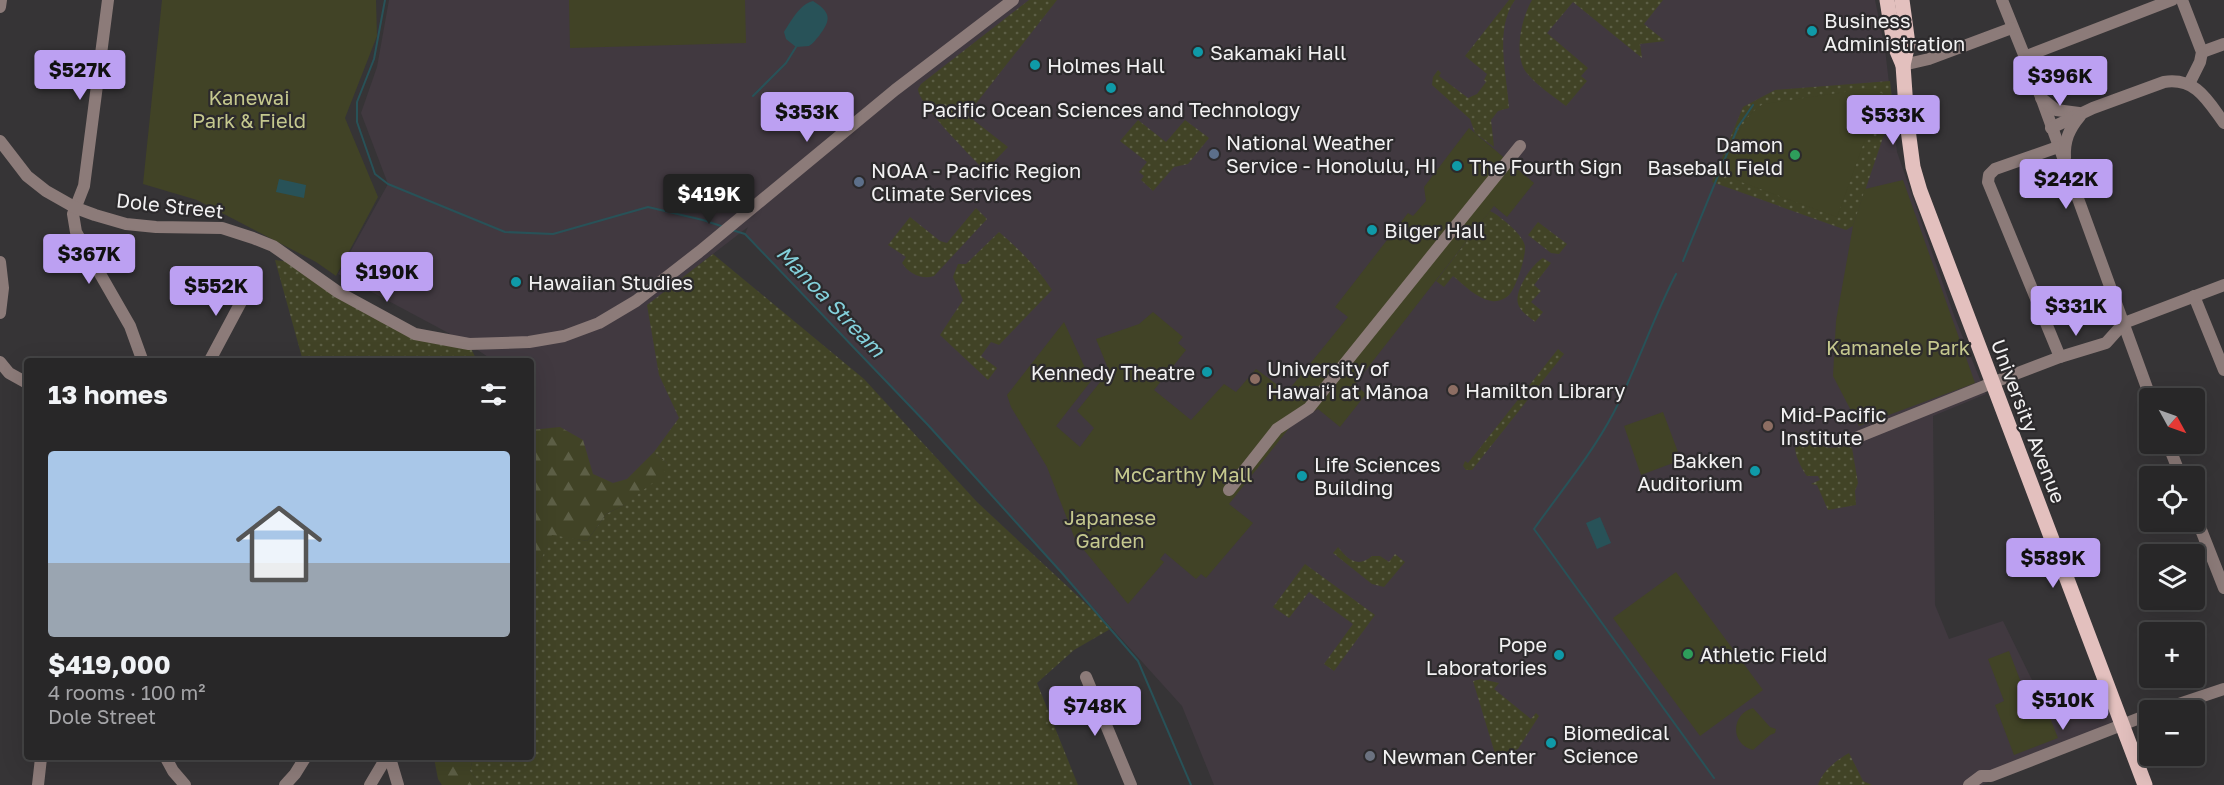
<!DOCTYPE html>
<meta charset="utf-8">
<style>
:root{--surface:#282728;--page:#343334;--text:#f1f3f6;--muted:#a5a5a8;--line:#444445;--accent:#bca0f2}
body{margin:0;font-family:"Golos Text",sans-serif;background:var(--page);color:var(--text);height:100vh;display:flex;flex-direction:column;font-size:22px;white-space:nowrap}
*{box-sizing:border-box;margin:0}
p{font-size:20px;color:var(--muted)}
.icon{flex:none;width:33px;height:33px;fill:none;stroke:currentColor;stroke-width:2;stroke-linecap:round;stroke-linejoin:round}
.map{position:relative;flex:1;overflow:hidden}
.sheet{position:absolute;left:24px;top:358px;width:510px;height:402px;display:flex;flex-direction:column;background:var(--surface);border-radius:6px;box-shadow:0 6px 24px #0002,0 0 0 2px var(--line)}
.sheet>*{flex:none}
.needle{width:39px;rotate:130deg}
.fabs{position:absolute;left:2139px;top:388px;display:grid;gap:12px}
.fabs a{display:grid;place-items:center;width:66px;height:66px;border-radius:6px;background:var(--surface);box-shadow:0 6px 24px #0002,0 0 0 2px var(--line);font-size:30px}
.price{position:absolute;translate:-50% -51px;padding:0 14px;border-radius:6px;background:var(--accent);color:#111;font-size:20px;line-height:39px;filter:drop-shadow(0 2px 3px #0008)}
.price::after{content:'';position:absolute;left:50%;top:36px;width:18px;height:14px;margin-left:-9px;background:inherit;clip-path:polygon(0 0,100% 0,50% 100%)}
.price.current{background:#222;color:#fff}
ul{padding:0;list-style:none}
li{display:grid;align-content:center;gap:12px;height:318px;padding:0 24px}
li span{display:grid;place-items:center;height:186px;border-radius:6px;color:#555}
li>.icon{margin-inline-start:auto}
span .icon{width:108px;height:108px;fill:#fffc;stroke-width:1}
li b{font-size:26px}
h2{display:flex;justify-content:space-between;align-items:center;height:72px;padding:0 24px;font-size:26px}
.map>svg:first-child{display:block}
</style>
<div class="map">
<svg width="2224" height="785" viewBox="0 0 2224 785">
<defs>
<pattern id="grass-dots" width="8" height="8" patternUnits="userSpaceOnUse" patternTransform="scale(1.5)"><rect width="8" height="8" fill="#414326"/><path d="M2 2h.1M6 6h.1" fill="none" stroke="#5d5f46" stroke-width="1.8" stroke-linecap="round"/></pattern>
<pattern id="forest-firs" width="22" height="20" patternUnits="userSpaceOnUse" patternTransform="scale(1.5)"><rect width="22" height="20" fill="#414326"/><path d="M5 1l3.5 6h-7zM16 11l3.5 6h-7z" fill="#5d5f46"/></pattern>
</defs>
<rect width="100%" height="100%" fill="#363436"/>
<polygon fill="#413940" points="389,0 1875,0 1885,49 1897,152 1955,318 1986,394 1933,416 1935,605 1949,639 2003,621 2031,678 2052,713 2064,709 2062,704 2105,689 2120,718 1982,785 1214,785 1182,706 928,425 745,234 748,227 700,264 720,439 624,505 531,474 531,362 490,361 488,357 469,344 338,274 388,184 361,113 377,67"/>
<g fill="url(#grass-dots)">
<path d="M1029,0h28l-90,115 41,32 -23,24c-13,-14 -67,-67 -67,-82l3,-5z"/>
<path d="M1509,0h6c-21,29 -8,74 -6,108l-11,3 -7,9 3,27 -19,-14 -5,-14 -38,-34 1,-8 5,-7 3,3 -2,3 29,22 9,-4 9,-12 -2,-2 3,-6 -22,-18z"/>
<path d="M1532,0h131l-19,24 21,17 -25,3 2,14 -69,-56 -26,31 41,35 -7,8 6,5 -21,25c-13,-10 -30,-21 -40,-34 -13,-18 -4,-55 6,-72z"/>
<polygon points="1890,81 1893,108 1853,226 1846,230 1712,182 1743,107 1775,90"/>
<polygon points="1138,120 1166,142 1185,120 1209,138 1188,164 1174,167 1153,191 1141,180 1144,176 1139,172 1147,162 1120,141"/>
<path d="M976,208l11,11 -53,57c-12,4 -25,-2 -32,-13l4,-6 -18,-12 22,-28 30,24 7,2z"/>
<path d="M1490,211c9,4 35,25 35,36 1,9 -9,41 -16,48 -4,4 -12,7 -17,6 -15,-2 -28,-16 -39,-25l-9,11 -8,-6z"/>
<polygon points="1538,222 1567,244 1559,254 1551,253 1528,235"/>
<path d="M999,232c21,18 38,35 53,58l-53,55 -8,-3 -10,14 16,12 -9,12 -48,-45 23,-35 -10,-23 5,-13h8z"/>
<polygon points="713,254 864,379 977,502 1112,628 1074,650 1037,683 1078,785 481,785 470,771 473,758 531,758 531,582 552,534 587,541 606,514 624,505 667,463 654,452 679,418 659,375 647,305"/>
<path d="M1543,258l8,5 -17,22 7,6 -10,11 12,10 -8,10c-5,-4 -12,-9 -15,-14 -10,-13 12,-44 23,-50z"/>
<polygon points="275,260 299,263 415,334 469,344 477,361 303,361"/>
<polygon points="1558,349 1564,354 1472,470 1466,470 1463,466 1465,461 1468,463"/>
<path d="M1806,431c5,3 7,7 11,11 9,9 20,5 30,4l5,2 6,35 -3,8 1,14 -28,5 -11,-25 -6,-1 9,-4 -2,-4h-11c-8,-11 -15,-27 -11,-39z"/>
<path d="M1338,547c10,13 20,21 34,9h8l9,6 6,-8 10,8 -21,25 -12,-3 -39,-31z"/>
<polygon points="1305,564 1375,615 1334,671 1324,664 1353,624 1309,592 1289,618 1273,607"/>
<polygon points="1481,679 1499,683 1494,689 1531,719 1536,713 1539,716 1518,749 1496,757 1473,681"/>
<path d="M1849,753l14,28 9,4h-54c4,-14 19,-25 31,-32z"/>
</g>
<g fill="url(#forest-firs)">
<polygon points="560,427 583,440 593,474 613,483 627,479 654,452 667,463 664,474 624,505 606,514 587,541 552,535 531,582 531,430"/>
<polygon points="434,758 473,758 470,771 481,785 442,785 438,779"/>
</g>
<g fill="#414326">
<polygon points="162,0 376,0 377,36 345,118 378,197 336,276 316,262 197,200 143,184"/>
<polygon points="569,0 745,0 746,43 570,48"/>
<path d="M1866,89l16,4 -45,124 -96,-35 -17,-10c9,-26 15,-53 39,-68z"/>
<polygon points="1469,128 1534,183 1507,217 1494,206 1355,384 1366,394 1340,427 1318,409 1294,422 1229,504 1253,523 1206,578 1201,574 1196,579 1165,553 1160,559 1164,562 1128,604 1075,539 1047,467 1011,407 1007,395 1064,322 1091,381 1056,426 1080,447 1094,428 1077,411 1109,371 1096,339 1139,324 1153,312 1183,337 1178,343 1186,350 1154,390 1191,420 1224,384 1236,392 1256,369 1287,392 1348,317 1335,307 1408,213 1413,216 1426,201 1424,187"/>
<polygon points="1903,180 1975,383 1859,426 1833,376 1836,321 1853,226 1865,189"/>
<polygon points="1663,412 1681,460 1641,475 1624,426"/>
<polygon points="1676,572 1763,690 1700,736 1613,618"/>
<polygon points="2009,651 2025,693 2038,688 2058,738 2014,755 1995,705 2004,701 1988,659"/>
<path d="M1753,708l17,19 6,2 -1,4 -5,2 -17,15c-23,-6 -22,-36 0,-42z"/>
</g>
<g fill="#285258">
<path d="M813,1c19,12 18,19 6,35 -4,4 -5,7 -10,10l-13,1 -10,-8 -2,-7c7,-11 16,-28 29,-31z"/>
<polygon points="279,179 306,185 304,198 276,192"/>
<polygon points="1600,517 1611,543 1597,549 1586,523"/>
</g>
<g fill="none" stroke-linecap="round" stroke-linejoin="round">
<g stroke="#285258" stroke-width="2">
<polyline points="385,0 374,59 357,102 357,122 375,174 388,184 505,232 553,234 648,207 703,220 724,227"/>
<polyline points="753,96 786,63 796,47"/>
<polyline points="732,230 745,234 928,425 1062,573 1138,661 1191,785"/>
<polyline points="1683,261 1738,127 1753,105"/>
<path d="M1676,274c-23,44 -39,93 -62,138 -22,42 -53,79 -80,117l180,249"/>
</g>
<g stroke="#8c7b79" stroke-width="12">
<polyline points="108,0 84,186 73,214 76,232 130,326 143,362"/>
<polyline points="2002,0 2041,97 2151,399"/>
<polyline points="2182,0 2202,52 2200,62 2189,84"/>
<polyline points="0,7 1,0"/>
<polyline points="2202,52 2224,44"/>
<polyline points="2024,57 2172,0"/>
<polyline points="1903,65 1929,59 2012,28"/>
<polyline points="2041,98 2056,110 2079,113"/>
<path d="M2051,128l42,-20 71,-26c32,-5 44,19 60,41"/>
<polyline points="0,141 27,176 46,191 76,208 95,215 126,224 156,227 222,228 253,238 273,246 338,292 415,334 469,344 529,342 564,336 599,323 636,301 699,252 895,90 1013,0"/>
<polyline points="2058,147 1995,169 1989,175 1988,182 2060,357"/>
<path d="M2065,158c-1,-17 4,-29 15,-42"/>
<polyline points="0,262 3,288 0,313"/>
<polyline points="2194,296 2224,370"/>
<polyline points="0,362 9,373 27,383"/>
<polyline points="209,362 249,287"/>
<polyline points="1858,437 1997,381 2060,357 2106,343 2124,323 2224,285"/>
<polyline points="2168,444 2181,477"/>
<polyline points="1229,490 1277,429 1309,408 1520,146"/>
<polyline points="2194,512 2224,588"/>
<polyline points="1086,677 1131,785"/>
<polyline points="2158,711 2224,689"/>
<polyline points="166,758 173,771 185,785"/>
<polyline points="390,758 398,785"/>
<polyline points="38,785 41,758"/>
<polyline points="285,785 295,774 305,758"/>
<polyline points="370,785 386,758"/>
<polyline points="1969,785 1981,776 1991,776 2150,714"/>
</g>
<g stroke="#e3c0be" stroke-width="15">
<polyline points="1887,0 1894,44 1903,65"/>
<polyline points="1902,0 1908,44 1903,65 1907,122 1913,167 1920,191 2145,785"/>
</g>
</g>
<g fill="#0f9aa8" stroke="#2c2a2c" stroke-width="2">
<circle cx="1812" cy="31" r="6"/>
<circle cx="1198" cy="52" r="6"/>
<circle cx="1035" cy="65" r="6"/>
<circle cx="1111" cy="88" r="6"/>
<circle cx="1457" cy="166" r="6"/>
<circle cx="1372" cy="230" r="6"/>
<circle cx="516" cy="282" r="6"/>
<circle cx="1207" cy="372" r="6"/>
<circle cx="1755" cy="471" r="6"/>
<circle cx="1302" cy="476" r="6"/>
<circle cx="1559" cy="655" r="6"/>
<circle cx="1551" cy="743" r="6"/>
</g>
<g fill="#5c6f8a" stroke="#2c2a2c" stroke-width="2">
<circle cx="1214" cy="154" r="6"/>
<circle cx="859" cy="182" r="6"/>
</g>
<g fill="#2e9e5b" stroke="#2c2a2c" stroke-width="2">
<circle cx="1795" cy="155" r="6"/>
<circle cx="1688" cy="654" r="6"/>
</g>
<g fill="#8d6e63" stroke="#2c2a2c" stroke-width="2">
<circle cx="1255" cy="379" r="6"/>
<circle cx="1453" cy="390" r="6"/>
<circle cx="1768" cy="426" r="6"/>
</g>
<circle fill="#6b7280" stroke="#2c2a2c" stroke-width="2" cx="1370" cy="756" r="6"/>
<g text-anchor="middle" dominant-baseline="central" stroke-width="4.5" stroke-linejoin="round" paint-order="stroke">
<g font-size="20" fill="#f2f1f2" stroke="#2c2a2c" text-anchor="start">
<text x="1824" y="20">Business<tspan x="1824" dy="23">Administration</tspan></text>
<text x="1210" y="52">Sakamaki Hall</text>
<text x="1047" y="65">Holmes Hall</text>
<text x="1111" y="109" text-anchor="middle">Pacific Ocean Sciences and Technology</text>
<text x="1226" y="142">National Weather<tspan x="1226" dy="23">Service - Honolulu, HI</tspan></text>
<text x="1783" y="144" text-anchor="end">Damon<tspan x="1783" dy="23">Baseball Field</tspan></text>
<text x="1469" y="166">The Fourth Sign</text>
<text x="871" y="170">NOAA - Pacific Region<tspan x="871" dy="23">Climate Services</tspan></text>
<text x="1384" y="230">Bilger Hall</text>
<text x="528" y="282">Hawaiian Studies</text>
<text x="1267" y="368">University of<tspan x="1267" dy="23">Hawaiʻi at Mānoa</tspan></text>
<text x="1195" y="372" text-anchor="end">Kennedy Theatre</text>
<text x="1465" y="390">Hamilton Library</text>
<text x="1780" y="414">Mid-Pacific<tspan x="1780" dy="23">Institute</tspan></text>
<text x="1743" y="460" text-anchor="end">Bakken<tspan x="1743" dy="23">Auditorium</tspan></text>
<text x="1314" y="464">Life Sciences<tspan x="1314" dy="23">Building</tspan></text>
<text x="1547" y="644" text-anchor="end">Pope<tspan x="1547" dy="23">Laboratories</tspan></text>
<text x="1700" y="654">Athletic Field</text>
<text x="1563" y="732">Biomedical<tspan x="1563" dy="23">Science</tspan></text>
<text x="1382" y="756">Newman Center</text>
</g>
<g font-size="20" fill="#c5c88e" stroke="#2c2a2c">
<text x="249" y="97">Kanewai<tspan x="249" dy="23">Park &amp; Field</tspan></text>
<text x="1898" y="347">Kamanele Park</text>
<text x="1183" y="474">McCarthy Mall</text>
<text x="1110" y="517">Japanese<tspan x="1110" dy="23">Garden</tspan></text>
</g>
<g font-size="20" fill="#f2f1f2" stroke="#2c2a2c">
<text transform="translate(170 205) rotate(6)">Dole Street</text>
<text transform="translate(2029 421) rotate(69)">University Avenue</text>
</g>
<g font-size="21" font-style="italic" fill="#83d0db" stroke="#2c2a2c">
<text transform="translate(831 301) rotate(46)">Manoa Stream</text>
</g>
</g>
</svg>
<div class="fabs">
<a><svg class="needle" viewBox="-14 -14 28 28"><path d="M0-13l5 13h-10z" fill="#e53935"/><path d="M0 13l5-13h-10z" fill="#a5a5a8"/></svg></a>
<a><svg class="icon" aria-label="locate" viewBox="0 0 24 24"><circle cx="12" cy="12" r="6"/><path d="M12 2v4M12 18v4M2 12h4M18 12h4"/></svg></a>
<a><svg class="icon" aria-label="layers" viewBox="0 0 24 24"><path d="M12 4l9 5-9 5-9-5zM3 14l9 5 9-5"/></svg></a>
<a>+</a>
<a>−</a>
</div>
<b class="price" style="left:80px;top:101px">$527K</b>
<b class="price" style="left:2060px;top:107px">$396K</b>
<b class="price" style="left:807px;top:143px">$353K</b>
<b class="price" style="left:1893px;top:146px">$533K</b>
<b class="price" style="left:2066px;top:210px">$242K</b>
<b class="price current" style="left:709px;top:225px">$419K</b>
<b class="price" style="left:89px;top:285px">$367K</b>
<b class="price" style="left:387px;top:303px">$190K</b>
<b class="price" style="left:216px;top:317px">$552K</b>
<b class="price" style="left:2076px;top:337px">$331K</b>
<b class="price" style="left:2053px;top:589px">$589K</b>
<b class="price" style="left:2063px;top:731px">$510K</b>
<b class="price" style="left:1095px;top:737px">$748K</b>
<section class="sheet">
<h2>13 homes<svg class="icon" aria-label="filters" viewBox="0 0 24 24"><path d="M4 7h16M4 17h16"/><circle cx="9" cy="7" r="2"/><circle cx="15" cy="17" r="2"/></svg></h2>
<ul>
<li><span style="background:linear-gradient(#a9c7e8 60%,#9aa5b1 0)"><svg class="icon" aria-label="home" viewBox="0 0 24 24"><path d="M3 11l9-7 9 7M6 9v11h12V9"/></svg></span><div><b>$419,000</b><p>4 rooms · 100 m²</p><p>Dole Street</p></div></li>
</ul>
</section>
</div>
